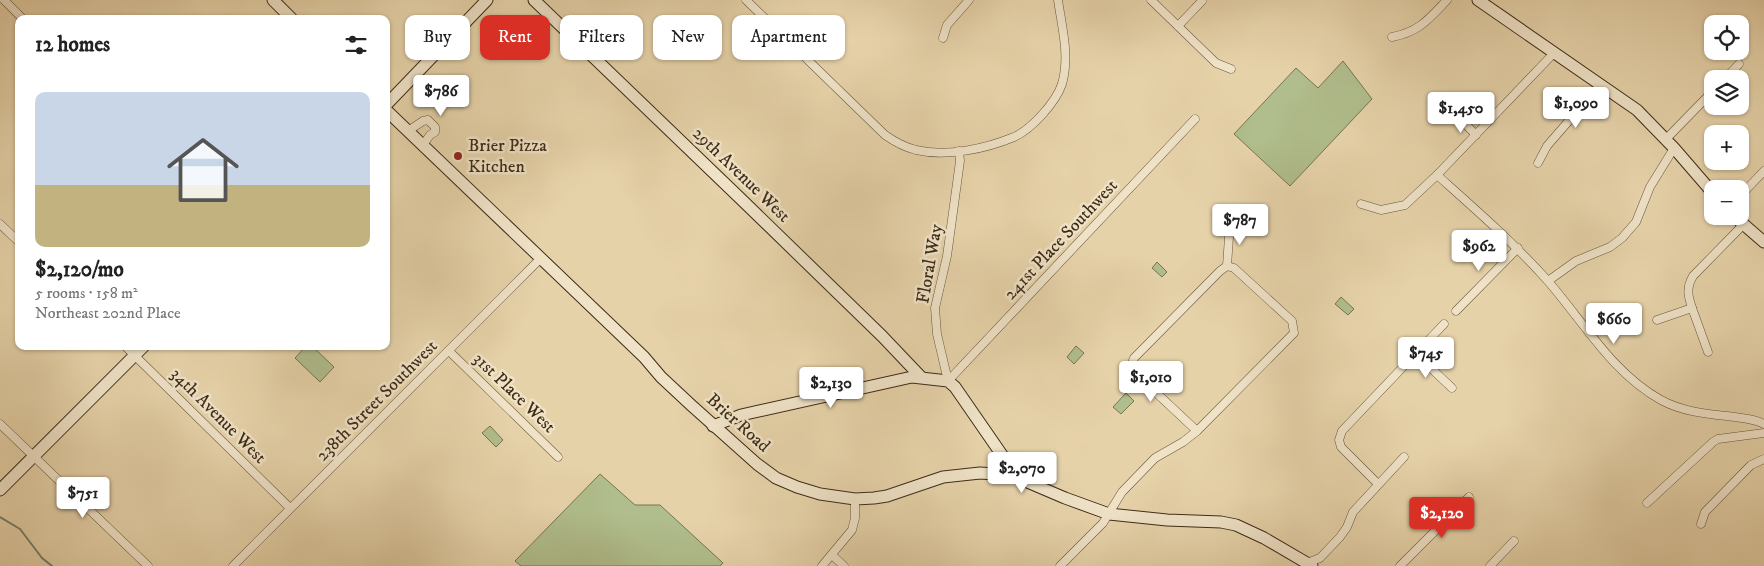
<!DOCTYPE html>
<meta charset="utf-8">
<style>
:root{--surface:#fff;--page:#f6f6f6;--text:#222;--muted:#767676;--accent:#d93025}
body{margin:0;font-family:"IM FELL DW Pica",serif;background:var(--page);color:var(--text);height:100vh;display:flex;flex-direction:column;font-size:19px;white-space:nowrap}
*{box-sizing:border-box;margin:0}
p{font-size:16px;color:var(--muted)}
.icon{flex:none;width:28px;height:28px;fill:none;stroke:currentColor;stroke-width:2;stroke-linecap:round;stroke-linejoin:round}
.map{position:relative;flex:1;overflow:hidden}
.sheet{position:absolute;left:15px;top:15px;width:375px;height:335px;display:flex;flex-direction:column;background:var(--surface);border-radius:10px;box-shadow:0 1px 4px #0004}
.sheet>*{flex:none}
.guide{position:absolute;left:405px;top:15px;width:475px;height:45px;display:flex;gap:10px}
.buttons{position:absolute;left:1704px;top:15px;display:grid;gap:10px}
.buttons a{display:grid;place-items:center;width:45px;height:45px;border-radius:10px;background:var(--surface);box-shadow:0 1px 4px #0004;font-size:25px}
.price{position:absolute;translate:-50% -42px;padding:0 11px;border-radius:5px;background:#fff;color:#222;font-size:16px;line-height:32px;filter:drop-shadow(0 1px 2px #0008)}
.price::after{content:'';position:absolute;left:50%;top:30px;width:15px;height:11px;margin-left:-8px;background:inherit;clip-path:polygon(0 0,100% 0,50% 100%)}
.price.current{background:var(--accent);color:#fff}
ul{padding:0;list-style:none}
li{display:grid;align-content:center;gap:10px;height:265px;padding:0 20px}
li span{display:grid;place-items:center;height:155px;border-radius:10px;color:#555}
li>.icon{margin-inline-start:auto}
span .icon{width:90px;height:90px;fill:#fffc;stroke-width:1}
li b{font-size:21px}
h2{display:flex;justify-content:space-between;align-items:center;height:60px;padding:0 20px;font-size:21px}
.chip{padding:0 18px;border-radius:10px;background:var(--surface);box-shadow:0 1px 4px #0004;font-size:18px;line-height:45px}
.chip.current{background:var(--accent);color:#fff}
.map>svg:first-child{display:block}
</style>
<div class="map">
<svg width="1764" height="566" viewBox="0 0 1764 566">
<rect width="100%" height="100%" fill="#e6d2a9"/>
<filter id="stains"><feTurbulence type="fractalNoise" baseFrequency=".004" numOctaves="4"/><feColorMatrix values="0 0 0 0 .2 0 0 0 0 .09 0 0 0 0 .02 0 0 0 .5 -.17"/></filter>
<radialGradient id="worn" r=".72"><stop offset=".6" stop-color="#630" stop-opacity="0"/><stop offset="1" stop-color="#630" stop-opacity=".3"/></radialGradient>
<g fill="#b0bd8c" stroke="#767451">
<polygon points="1343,61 1372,99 1290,186 1234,134 1296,68 1318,88"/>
<polygon points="1157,262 1167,272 1162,277 1152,268"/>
<polygon points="1341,297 1354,309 1348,315 1335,304"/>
<polygon points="306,346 312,346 334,367 320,382 295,358"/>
<polygon points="1076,346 1084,353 1074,364 1067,357"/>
<polygon points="1126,393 1134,401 1121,414 1113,407"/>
<polygon points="490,426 503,440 496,447 482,433"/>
<polygon points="600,474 635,505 660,505 723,563 720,566 521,566 515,561"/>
</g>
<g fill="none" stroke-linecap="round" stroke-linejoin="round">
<polyline stroke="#72806e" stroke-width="2" points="0,517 20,529 42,558 52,566"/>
<defs>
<g id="street">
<polyline points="4,0 23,19"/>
<path d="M746,0l139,135c10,7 19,12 31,15 31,7 69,-1 98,-13 18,-8 42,-35 48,-53 8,-28 0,-56 -4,-84"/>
<polyline points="1151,0 1216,63 1231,69"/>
<polyline points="1178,26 1202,1"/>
<path d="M1392,37c27,-5 37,-18 55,-37"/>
<polyline points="943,38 947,25 969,0"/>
<polyline points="1725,79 1739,64"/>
<polyline points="1442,100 1476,135"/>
<polyline points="408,131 423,121 428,120 435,127 435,132 430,135 423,145"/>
<polyline points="1666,139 1712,92"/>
<polyline points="1538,163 1547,146 1600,85"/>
<path d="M1437,175c38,34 76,67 110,105 36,41 65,93 114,120 20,11 44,14 66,16 12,2 26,2 37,8"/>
<polyline points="1740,196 1764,171"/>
<polyline points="1361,204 1381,210 1405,205 1437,175 1554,53"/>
<polyline points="0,224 19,242"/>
<polyline points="1227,266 1229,237 1240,212 1251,216"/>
<polyline points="1548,281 1576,261 1610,247 1622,238 1636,222 1650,187 1674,148"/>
<polyline points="1692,308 1708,352"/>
<polyline points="1456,311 1518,248"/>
<path d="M1657,320l35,-12c-4,-12 -6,-20 1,-32l50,-51"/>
<polyline points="125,346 290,508"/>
<polyline points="449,351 558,457"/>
<polyline points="1416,354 1452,388"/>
<polyline points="948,381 1195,119"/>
<polyline points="948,381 937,334 935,308 947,256 960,161 959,151"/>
<polyline points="0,424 148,566"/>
<polyline points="1197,431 1134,372 1132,363 1134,358 1220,271 1227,266"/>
<polyline points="1378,484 1341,447 1339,440 1342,431 1444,324"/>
<polyline points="1647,503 1713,442 1718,439 1764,433"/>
<polyline points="1701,524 1705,512 1751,465 1764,459"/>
<polyline points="832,555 844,566"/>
<polyline points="1307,563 1320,558 1340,537 1347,527 1353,512 1404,457"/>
<polyline points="233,566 541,258"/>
<polyline points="822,566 852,530 855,518 855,499"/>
<polyline points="1060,566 1103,523 1122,492 1155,458 1183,442 1197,431 1294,333 1292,321 1234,268 1227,266"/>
<polyline points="1400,566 1469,497"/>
<polyline points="1490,566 1514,541"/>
</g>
<g id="secondary">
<polyline points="273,0 292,19"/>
<polyline points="534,0 743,201 882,336 921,377"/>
<polyline points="1478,0 1637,110 1674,148 1712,192"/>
<polyline points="386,105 487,0"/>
<polyline points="386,110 644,357 661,377 691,405 757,464 776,478 797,487 820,494 855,499 874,498 887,496 943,477 980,473 1011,475 1065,498 1109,514 1167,520 1221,522 1236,525 1264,538 1312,566"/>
<polyline points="1734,216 1764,242"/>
<polyline points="713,426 741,415 912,377 948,381 955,387 1002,455 1011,475"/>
<polyline points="0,490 144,346"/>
</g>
</defs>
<use href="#street" stroke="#67563b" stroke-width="9"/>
<use href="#secondary" stroke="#3d2c16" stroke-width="13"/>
<use href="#street" stroke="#efe2c7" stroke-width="8"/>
<use href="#secondary" stroke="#efe2c7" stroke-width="11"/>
</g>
<circle fill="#8f2418" stroke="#efe2c7" stroke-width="2" cx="458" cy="156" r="5"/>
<g text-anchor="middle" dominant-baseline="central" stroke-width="5" stroke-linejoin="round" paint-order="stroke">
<g font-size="18" fill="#3d2c16" stroke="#efe2c7" text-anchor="start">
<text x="468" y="146">Brier Pizza<tspan x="468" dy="21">Kitchen</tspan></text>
</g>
<g font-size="18" fill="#3d2c16" stroke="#efe2c7">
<text transform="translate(741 175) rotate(44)">29th Avenue West</text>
<text transform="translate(1061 240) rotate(-47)">241st Place Southwest</text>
<text transform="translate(930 264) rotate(-80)">Floral Way</text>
<text transform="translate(514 393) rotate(44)">31st Place West</text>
<text transform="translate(377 401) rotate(-45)">238th Street Southwest</text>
<text transform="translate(218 416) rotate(45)">34th Avenue West</text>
<text transform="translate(738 423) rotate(42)">Brier Road</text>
</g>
</g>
<rect width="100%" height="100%" filter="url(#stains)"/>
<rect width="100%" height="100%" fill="url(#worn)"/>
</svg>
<div class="buttons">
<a><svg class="icon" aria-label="locate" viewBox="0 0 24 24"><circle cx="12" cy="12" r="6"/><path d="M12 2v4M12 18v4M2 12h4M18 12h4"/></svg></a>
<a><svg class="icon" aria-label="layers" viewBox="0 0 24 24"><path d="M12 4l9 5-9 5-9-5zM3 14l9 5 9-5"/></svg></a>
<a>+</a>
<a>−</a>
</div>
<b class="price" style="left:441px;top:117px">$786</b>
<b class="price" style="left:1576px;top:129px">$1,090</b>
<b class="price" style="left:1461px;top:134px">$1,450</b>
<b class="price" style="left:1240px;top:246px">$787</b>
<b class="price" style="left:1479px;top:272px">$962</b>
<b class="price" style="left:1614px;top:345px">$660</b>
<b class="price" style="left:1426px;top:379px">$745</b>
<b class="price" style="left:1151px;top:403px">$1,010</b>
<b class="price" style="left:831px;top:409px">$2,130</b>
<b class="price" style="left:1022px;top:494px">$2,070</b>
<b class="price" style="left:83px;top:519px">$751</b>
<b class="price current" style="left:1442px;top:539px">$2,120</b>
<div class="guide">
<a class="chip">Buy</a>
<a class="chip current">Rent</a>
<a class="chip">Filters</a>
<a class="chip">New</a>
<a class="chip">Apartment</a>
</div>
<section class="sheet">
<h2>12 homes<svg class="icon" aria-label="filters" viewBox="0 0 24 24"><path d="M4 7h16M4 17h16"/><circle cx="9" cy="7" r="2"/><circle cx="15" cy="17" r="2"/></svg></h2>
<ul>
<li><span style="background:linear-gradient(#c9d6e8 60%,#c2b280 0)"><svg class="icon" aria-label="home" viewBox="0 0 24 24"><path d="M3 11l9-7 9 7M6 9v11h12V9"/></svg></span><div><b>$2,120/mo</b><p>5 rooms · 158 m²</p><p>Northeast 202nd Place</p></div></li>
</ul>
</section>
</div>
